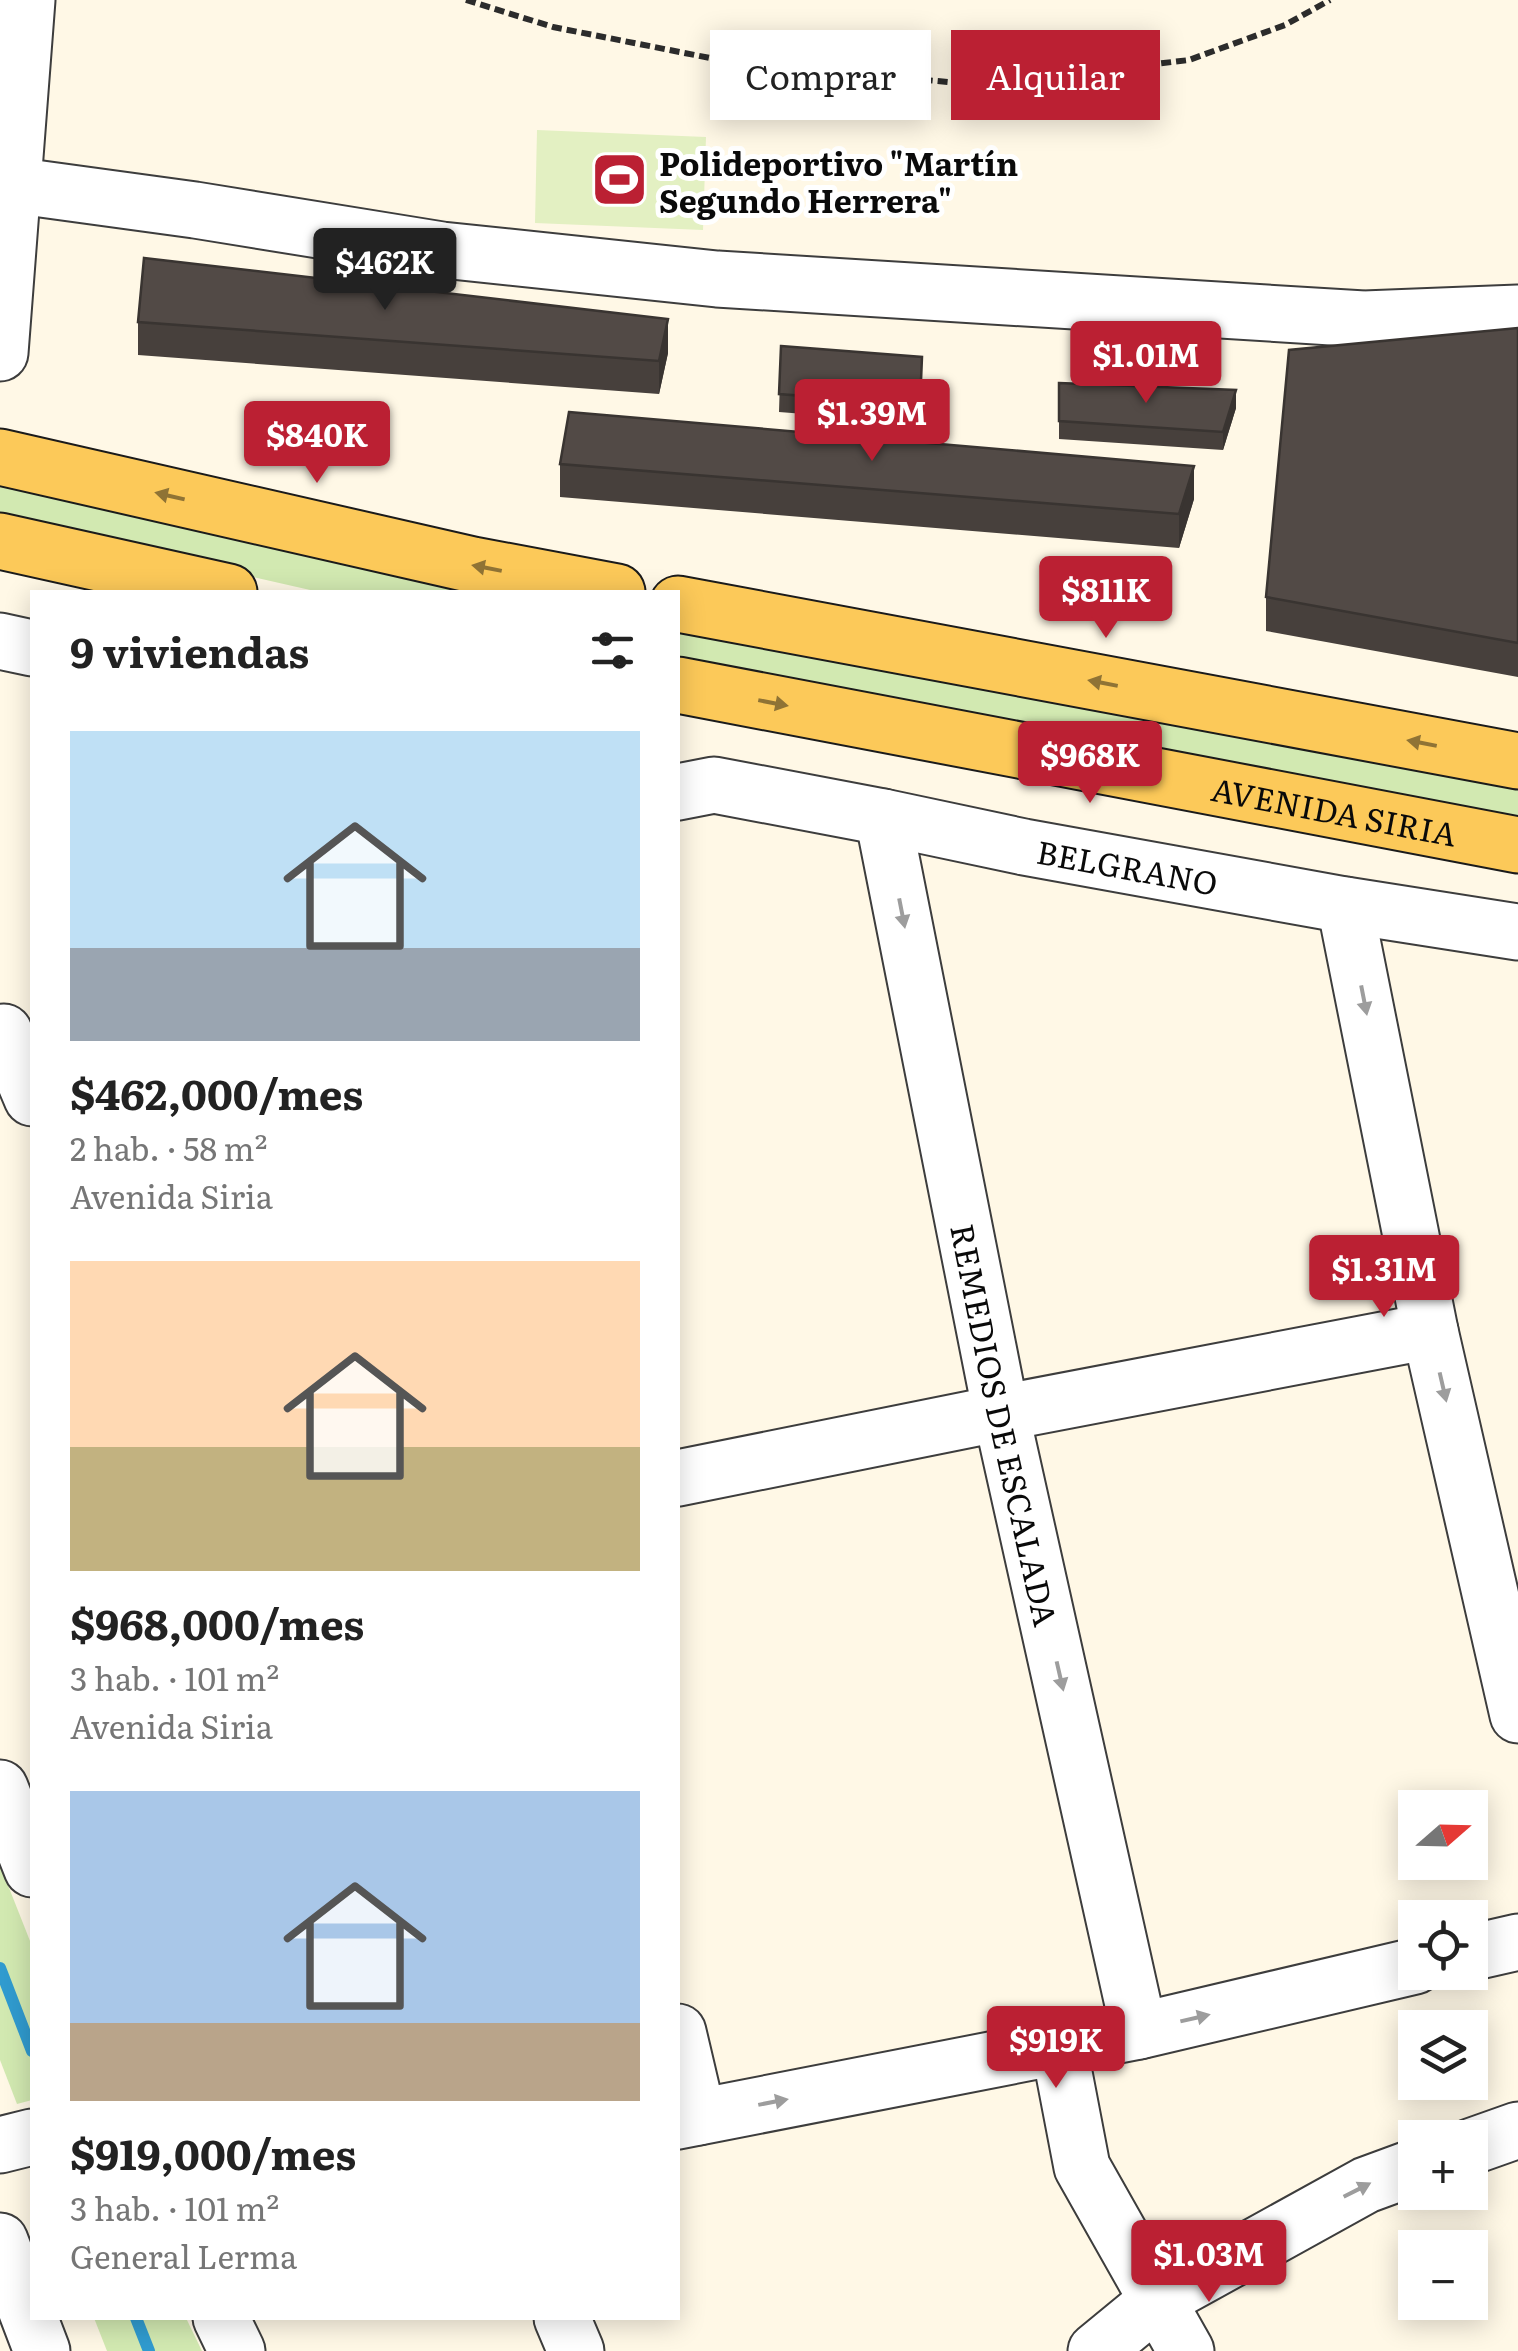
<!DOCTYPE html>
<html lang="es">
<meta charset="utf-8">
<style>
:root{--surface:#fff;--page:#f2f2f2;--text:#222;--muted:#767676;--accent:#bb2033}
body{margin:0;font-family:Literata,serif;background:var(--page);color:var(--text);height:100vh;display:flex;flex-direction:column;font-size:38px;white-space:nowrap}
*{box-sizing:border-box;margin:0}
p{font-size:32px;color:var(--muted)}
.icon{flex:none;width:55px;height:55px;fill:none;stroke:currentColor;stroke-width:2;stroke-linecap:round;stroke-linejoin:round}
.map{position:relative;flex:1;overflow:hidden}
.panel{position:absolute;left:30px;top:590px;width:650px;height:1730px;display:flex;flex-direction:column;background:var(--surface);border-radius:0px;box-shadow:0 5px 25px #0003}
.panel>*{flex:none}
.hud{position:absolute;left:710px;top:30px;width:658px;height:90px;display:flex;gap:20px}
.needle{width:65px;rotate:70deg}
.controls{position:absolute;left:1398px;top:1790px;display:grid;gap:20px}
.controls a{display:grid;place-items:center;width:90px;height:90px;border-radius:0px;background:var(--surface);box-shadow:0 5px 25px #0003;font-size:50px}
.price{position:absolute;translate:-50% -85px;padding:0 22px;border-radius:10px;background:var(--accent);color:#fff;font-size:32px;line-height:65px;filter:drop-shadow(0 2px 5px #0008)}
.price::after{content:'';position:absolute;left:50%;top:60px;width:30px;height:22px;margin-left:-15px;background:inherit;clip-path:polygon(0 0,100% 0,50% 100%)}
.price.active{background:#222;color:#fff}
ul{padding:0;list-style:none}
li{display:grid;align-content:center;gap:20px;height:530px;padding:0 40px}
li span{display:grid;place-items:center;height:310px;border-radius:0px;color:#555}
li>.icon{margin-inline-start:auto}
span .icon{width:180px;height:180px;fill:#fffc;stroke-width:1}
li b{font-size:42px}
h2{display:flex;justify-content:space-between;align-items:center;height:120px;padding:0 40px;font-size:42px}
.tag{padding:0 35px;border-radius:0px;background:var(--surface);box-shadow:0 5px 25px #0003;font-size:35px;line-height:90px}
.tag.active{background:var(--accent);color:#fff}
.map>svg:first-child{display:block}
</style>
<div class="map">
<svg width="1518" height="2351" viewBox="0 0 1518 2351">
<rect width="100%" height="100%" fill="#fff8e6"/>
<g fill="#d2e9b1">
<polygon points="0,482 511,592 319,592 0,519"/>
<polygon points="678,624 1518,784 1518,825 678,665"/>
<polygon points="0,1865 32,1946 32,2100 17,2104 0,2060"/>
<polygon points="94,2318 186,2318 202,2351 107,2351"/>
</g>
<polygon fill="#e3f0c2" points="537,130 706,137 703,230 535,223"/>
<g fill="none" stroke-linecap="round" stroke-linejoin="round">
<g stroke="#309bcf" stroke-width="12">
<polyline points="0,1968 32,2051"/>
<polyline points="136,2318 149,2351"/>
</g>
<defs>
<g id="minor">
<polyline points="12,185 195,210 442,250 717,279 1364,319 1518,313"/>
<polyline points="0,353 27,0"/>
<polyline points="0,641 32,648"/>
<path id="s1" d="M678,792l36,-7 169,32 141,30 321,58 173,27"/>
<path id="s2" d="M883,817l118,596 138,618"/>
<polyline points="1345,905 1430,1331 1518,1715"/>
<polyline points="4,1032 32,1098"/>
<polyline points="678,1478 1001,1413 1430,1331"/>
<polyline points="0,1788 32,1869"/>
<polyline points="1470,1953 1518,1942"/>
<polyline points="678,2032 698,2117"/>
<polyline points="1059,2047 1082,2167 1186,2351"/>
<polyline points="678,2121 1139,2031 1415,1966"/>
<polyline points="0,2145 32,2137"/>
<polyline points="1470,2147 1518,2130"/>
<polyline points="0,2241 42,2351"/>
<polyline points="221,2318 237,2351"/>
<polyline points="562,2318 576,2351"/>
<polyline points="1096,2351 1158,2300 1366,2185 1415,2167"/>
</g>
<g id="major">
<polyline points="0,457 473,565 617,592"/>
<polyline points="0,541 229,592"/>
<polyline points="678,604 1518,761"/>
<path id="s3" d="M678,685l840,160"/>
</g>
</defs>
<use href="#minor" stroke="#3d3d3d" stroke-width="59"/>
<use href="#major" stroke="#1b1b1b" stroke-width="59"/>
<polyline stroke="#2c2c2c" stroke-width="6" stroke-dasharray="10 5" stroke-linecap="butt" points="466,0 553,27 725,61 979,85 1189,60 1285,25 1330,0"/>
<use href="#minor" stroke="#fff" stroke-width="55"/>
<use href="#major" stroke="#fcc959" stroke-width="55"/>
</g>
<g fill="#47403c">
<polygon points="138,322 668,353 659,394 138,355"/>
<polygon points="1518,328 1518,677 1266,631 1266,597"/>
<polygon points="781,346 922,357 920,423 779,412"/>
<polygon points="1059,383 1236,408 1223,450 1059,439"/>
<polygon points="560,464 1194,499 1179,548 560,497"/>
</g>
<g fill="#393431">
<polygon points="668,319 668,353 659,394 659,361"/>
<polygon points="1236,390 1236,408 1223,450 1223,432"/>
<polygon points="1194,466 1194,499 1179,548 1179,514"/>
</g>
<g fill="#524a46" stroke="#393431" stroke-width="2.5">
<polygon points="144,258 668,319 659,361 138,322"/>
<polygon points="1518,328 1518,643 1266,597 1289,350"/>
<polygon points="781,346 922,357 920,405 779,394"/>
<polygon points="1059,383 1236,390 1223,432 1059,421"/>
<polygon points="569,412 1194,466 1179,514 560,464"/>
</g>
<defs><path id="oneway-solid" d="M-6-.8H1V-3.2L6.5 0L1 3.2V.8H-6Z" transform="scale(2.5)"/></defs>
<g fill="#8f7335">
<use href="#oneway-solid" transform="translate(170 496) rotate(-167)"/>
<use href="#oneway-solid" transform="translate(487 568) rotate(-169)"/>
<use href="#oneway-solid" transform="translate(1103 683) rotate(-169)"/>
<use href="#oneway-solid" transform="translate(773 703) rotate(11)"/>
<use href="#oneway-solid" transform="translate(1422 743) rotate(-169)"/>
</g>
<g fill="#9d9d9d">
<use href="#oneway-solid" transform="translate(902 913) rotate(79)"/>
<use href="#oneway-solid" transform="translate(1364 1000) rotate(79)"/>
<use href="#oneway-solid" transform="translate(1443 1387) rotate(77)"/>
<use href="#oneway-solid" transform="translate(1060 1676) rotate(77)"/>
<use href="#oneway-solid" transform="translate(1195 2018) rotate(-13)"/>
<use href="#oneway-solid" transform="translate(773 2102) rotate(-11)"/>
<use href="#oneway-solid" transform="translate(1357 2190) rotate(-27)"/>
</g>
<defs>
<symbol id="stadium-square" viewBox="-11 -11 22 22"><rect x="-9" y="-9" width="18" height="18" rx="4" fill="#bb2033" stroke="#fff"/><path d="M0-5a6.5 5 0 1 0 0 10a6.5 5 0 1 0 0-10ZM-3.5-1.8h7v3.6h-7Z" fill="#fff"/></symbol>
</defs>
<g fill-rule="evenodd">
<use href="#stadium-square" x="588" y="148" width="63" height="63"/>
</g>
<g text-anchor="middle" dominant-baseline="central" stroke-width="10" stroke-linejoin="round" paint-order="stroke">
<g font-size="32" font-weight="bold" fill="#0a0a0a" stroke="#fff" text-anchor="start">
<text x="659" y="162">Polideportivo "Martín<tspan x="659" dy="37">Segundo Herrera"</tspan></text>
</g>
<g font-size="32" fill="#0a0a0a" stroke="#fff">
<text stroke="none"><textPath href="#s3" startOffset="668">AVENIDA SIRIA</textPath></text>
<text stroke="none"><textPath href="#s1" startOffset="458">BELGRANO</textPath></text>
<text stroke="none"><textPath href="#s2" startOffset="620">REMEDIOS DE ESCALADA</textPath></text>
</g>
</g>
</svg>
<div class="controls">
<a><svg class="needle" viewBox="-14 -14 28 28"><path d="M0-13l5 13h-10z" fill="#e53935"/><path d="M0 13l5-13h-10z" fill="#767676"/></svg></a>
<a><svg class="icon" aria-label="locate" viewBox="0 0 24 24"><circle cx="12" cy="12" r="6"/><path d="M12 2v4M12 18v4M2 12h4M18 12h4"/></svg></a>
<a><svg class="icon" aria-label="layers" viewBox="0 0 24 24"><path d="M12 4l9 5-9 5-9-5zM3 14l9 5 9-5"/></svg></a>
<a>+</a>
<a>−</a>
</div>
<b class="price active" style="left:385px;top:313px">$462K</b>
<b class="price" style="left:1146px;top:406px">$1.01M</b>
<b class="price" style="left:872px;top:464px">$1.39M</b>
<b class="price" style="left:317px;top:486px">$840K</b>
<b class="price" style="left:1106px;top:641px">$811K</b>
<b class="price" style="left:1090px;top:806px">$968K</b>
<b class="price" style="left:1384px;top:1320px">$1.31M</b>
<b class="price" style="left:1056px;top:2091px">$919K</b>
<b class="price" style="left:1209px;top:2305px">$1.03M</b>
<div class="hud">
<a class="tag">Comprar</a>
<a class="tag active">Alquilar</a>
</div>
<section class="panel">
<h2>9 viviendas<svg class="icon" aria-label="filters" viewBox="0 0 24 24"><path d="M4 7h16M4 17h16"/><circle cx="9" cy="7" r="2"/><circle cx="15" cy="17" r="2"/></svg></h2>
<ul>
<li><span style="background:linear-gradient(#bfe0f5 70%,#9aa5b1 0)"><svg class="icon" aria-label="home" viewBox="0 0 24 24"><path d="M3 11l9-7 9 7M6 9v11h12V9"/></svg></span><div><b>$462,000/mes</b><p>2 hab. · 58 m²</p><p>Avenida Siria</p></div></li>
<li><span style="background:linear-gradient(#ffd9b3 60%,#c2b280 0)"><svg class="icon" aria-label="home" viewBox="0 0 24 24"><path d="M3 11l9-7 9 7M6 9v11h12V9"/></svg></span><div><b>$968,000/mes</b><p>3 hab. · 101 m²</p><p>Avenida Siria</p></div></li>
<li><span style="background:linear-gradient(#a9c7e8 75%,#b9a48a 0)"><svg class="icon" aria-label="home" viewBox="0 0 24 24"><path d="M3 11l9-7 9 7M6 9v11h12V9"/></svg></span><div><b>$919,000/mes</b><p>3 hab. · 101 m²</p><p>General Lerma</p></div></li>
</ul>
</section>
</div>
